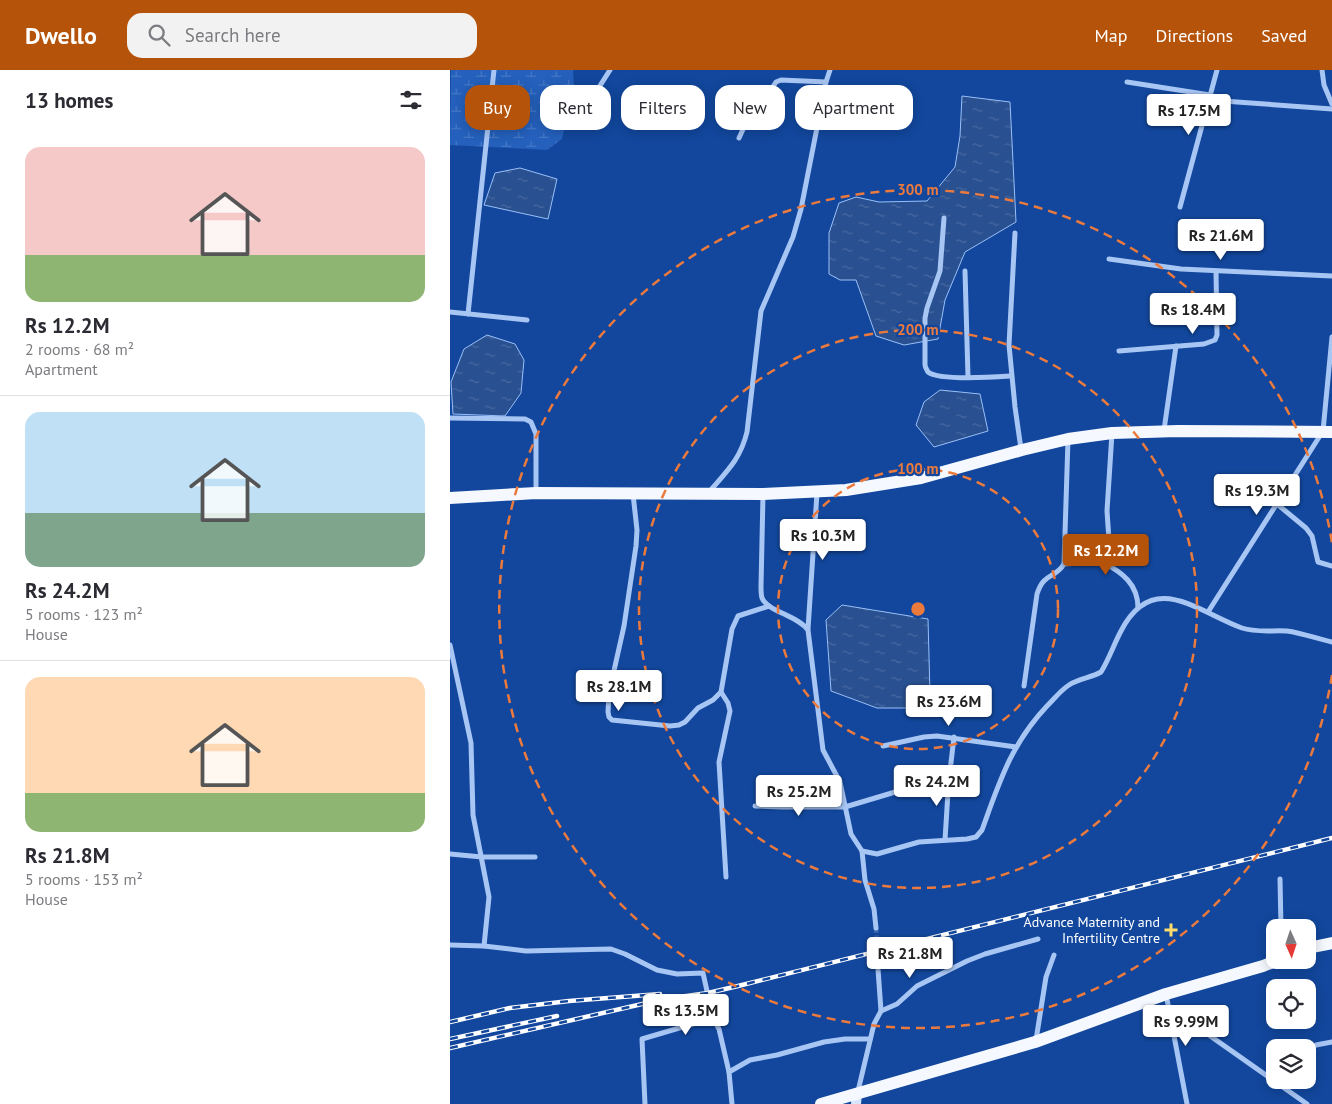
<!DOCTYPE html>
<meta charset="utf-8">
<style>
:root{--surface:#fff;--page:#f2f2f3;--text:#2b2b33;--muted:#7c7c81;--line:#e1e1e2;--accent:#b45309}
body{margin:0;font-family:"PT Sans",sans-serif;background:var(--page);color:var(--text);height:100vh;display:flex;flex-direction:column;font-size:19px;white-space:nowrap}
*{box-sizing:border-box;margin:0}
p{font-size:16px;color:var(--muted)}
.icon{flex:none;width:28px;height:28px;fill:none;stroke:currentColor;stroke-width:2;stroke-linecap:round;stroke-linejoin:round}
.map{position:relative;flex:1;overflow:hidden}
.panel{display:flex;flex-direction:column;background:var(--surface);width:450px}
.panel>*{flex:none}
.guide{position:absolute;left:15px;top:15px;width:475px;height:45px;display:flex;gap:10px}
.needle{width:32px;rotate:177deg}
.tools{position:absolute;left:816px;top:849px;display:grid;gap:10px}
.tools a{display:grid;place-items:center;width:50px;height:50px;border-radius:10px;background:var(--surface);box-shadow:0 2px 12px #0003;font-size:25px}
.price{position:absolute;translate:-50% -42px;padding:0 11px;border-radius:5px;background:#fff;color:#222;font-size:16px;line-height:32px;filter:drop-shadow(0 1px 2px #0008)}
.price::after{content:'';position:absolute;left:50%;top:30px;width:15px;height:11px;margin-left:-8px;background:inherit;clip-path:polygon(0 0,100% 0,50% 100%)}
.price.on{background:var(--accent);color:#fff}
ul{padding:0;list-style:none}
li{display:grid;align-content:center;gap:10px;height:265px;padding:0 25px}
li+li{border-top:1px solid var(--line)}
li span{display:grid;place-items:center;height:155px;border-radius:15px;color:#555}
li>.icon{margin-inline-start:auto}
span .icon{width:90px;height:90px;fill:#fffc;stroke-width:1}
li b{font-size:21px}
h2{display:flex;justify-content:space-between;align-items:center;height:60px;padding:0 25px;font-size:21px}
.pill{padding:0 18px;border-radius:15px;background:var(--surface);box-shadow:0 2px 12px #0003;font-size:18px;line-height:45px}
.pill.on{background:var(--accent);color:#fff}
header{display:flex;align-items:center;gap:30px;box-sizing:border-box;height:70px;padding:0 25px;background:var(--accent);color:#fff}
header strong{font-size:24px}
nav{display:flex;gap:28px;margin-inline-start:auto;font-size:18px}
.search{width:350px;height:45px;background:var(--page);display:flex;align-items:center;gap:12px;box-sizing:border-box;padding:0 18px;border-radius:15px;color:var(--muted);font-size:19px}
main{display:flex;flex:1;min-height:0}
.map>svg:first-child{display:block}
</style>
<header>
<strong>Dwello</strong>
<div class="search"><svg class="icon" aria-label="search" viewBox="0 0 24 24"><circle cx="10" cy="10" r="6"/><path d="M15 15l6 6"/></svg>Search here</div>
<nav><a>Map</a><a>Directions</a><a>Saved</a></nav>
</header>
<main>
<section class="panel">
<h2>13 homes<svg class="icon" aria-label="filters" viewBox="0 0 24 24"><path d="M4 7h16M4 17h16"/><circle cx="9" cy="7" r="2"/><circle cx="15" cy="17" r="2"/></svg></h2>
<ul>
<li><span style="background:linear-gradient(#f6c9c9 70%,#8fb573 0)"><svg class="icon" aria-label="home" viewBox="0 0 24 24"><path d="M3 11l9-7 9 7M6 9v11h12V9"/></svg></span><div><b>Rs 12.2M</b><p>2 rooms · 68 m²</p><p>Apartment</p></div></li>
<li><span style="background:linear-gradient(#bfe0f5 65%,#7fa58c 0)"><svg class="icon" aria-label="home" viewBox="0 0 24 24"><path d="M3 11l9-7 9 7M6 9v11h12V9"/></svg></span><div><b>Rs 24.2M</b><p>5 rooms · 123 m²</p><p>House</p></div></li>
<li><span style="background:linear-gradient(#ffd9b3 75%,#8fb573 0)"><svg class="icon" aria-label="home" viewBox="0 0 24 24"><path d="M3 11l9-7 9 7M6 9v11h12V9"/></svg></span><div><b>Rs 21.8M</b><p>5 rooms · 153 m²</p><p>House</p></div></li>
</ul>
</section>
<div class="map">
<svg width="882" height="1034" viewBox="0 0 882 1034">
<defs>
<pattern id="wetland-marsh" width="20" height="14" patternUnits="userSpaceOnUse" patternTransform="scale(1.25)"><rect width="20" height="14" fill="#2460bc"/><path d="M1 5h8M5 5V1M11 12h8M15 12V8" fill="none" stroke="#4578c6"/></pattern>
<pattern id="water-ripples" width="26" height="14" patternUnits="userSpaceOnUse" patternTransform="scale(1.25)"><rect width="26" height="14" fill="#295090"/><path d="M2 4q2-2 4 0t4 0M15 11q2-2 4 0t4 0" fill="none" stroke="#496aa1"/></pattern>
</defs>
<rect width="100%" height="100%" fill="#12479d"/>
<polygon fill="url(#wetland-marsh)" points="1,0 123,0 124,18 112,69 97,80 0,75"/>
<g fill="url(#water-ripples)" stroke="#9ac0f7">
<polygon points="512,26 560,32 566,152 515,182 495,230 488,269 454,275 426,266 406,210 390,210 379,204 379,163 389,133 406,127 429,132 477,131 505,97 510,66"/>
<polygon points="70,98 107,109 98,149 34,135 45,103"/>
<polygon points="37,265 65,274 74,290 71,323 55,346 3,344 1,312 14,279"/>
<polygon points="490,320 530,324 538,361 484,377 466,355 474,332"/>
<polygon points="392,535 478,549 480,624 460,638 427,638 381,621 376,550"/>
</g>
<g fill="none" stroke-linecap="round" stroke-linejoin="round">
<polyline stroke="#3663ac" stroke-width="5" stroke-dasharray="5 2.5" stroke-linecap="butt" points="426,858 428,899"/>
<g stroke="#a8c6f4" stroke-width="5">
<polyline points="872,0 874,15 882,34"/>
<polyline points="677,12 760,25"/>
<polyline points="759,30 882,39"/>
<polyline points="127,52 160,0"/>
<polyline points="289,68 295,55 308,40 326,12 331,10 376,12"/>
<polyline points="730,137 767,0"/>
<path d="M494,148l-4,53 -13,37 -2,10v47c0,2 2,5 3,7 11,9 68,5 83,4"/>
<polyline points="565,163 559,275 565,337 571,379"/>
<polyline points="659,189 731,199 882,206"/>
<polyline points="515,201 518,307"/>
<polyline points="0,242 77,250"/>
<polyline points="18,244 44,0"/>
<polyline points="669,281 754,274 765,270 767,265 766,201"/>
<polyline points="0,348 75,349 81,352 86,364 86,422"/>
<polyline points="714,360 726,276"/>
<path d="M259,422c18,-21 31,-32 38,-60l14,-121 32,-74 8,-28 25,-127 4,-12"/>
<polyline points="183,424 187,460 186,476 174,556 159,623 158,642 159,647 162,650 220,656 229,655 235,652 248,638 263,630 271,622 282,559 288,546 319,536"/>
<path d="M313,425l-2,91c0,4 0,9 1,12 5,13 36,18 46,32l15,120 17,32 11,52 11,17 15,3 42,-12 48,-3 9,-2 6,-7c17,-47 29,-86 65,-124 7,-7 14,-16 22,-21 10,-7 22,-7 32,-13 8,-13 13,-28 20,-41 32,-62 77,-19 121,-3 15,5 30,2 45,3 15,2 31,8 45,11"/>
<polyline points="827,434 856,458 862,466 868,492 882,496"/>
<path d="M614,494l38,-2c20,10 36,22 36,46"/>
<polyline points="657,495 659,470 657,441 662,363"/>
<polyline points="758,542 873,361 882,267"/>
<polyline points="358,559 367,423"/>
<polyline points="0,575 21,673 23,745 39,827 34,876"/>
<path d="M574,616l13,-92c7,-22 18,-15 27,-30l4,-124"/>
<polyline points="271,622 278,633 280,641 269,692 276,807"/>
<polyline points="433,676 474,667 487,666 566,677"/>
<polyline points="305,736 331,737 395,737 462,717 494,709 499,706 500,701 504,667"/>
<polyline points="495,770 499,706"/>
<polyline points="412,781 415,810 424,839 426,858"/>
<polyline points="0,784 32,787 85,787"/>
<polyline points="830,809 831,858"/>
<polyline points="0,875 34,876 76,881 161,879 175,884 207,900 227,904 253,903 263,948 192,969 195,1034"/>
<polyline points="428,899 431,941"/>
<polyline points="716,924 737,1034"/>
<polyline points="719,937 857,1034"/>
<polyline points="263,948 269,959 279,1002"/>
<polyline points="586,970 596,907 604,885"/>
<polyline points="858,980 866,975 882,972"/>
<polyline points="408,1021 424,954 431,941 447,934 467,916 517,891 535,884 588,869"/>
<polyline points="282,1034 279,1002 300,990 327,985 374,972 395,969 420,969"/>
</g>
<polyline stroke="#d8e6fd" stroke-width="10" points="406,1034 407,1023"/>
<g stroke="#f5f8ff" stroke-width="12">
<polyline points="0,428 86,423 313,424 396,420 471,408 572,380 618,369 662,363 728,361 882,362"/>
<polyline points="858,878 882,873"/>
<polyline points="371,1034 585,972 716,924 813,896 828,890"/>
</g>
<defs>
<g id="rail">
<polyline points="0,952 60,938 119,931 210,924"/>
<polyline points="0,969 107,946"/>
<polyline points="0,978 214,929 258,923 288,916 882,768"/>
</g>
</defs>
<use href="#rail" stroke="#fff" stroke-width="4.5"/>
<use href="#rail" stroke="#12479d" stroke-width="2.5" stroke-dasharray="8" stroke-linecap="butt"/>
</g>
<g fill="none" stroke="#ed7a3d" stroke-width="2.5" stroke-dasharray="9 6">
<circle cx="468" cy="539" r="140"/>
<circle cx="468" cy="539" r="279"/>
<path d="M882 605A419 419 0 1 1 882 473"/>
</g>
<path fill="#ffdc6b" stroke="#12479d" stroke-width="2" d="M718.5 852.5h5v5h5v5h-5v5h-5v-5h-5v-5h5z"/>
<g text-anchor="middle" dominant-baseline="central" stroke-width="4.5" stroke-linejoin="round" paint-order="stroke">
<g font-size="14" fill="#fff" stroke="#12479d" text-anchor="end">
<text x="710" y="852">Advance Maternity and<tspan x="710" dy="16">Infertility Centre</tspan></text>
</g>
</g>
<circle cx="468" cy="539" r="8" fill="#ed7a3d" stroke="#12479d" stroke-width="2.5"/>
<g font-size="15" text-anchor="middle" font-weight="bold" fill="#ed7a3d" stroke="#12479d" stroke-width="4.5" stroke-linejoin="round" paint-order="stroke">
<text x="468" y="125">300 m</text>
<text x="468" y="265">200 m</text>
<text x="468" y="404">100 m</text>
</g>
</svg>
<div class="tools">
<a><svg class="needle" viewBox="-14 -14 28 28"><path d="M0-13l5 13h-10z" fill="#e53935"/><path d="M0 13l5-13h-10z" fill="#7c7c81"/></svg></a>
<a><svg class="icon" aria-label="locate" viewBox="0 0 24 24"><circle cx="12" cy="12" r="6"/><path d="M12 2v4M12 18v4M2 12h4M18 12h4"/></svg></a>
<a><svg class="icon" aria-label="layers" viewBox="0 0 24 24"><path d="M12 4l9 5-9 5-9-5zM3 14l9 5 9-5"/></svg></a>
</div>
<b class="price" style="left:739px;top:66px">Rs 17.5M</b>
<b class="price" style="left:771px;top:191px">Rs 21.6M</b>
<b class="price" style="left:743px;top:265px">Rs 18.4M</b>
<b class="price" style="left:807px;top:446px">Rs 19.3M</b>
<b class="price" style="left:373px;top:491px">Rs 10.3M</b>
<b class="price on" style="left:656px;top:506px">Rs 12.2M</b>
<b class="price" style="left:169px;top:642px">Rs 28.1M</b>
<b class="price" style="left:499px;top:657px">Rs 23.6M</b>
<b class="price" style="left:487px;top:737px">Rs 24.2M</b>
<b class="price" style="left:349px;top:747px">Rs 25.2M</b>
<b class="price" style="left:460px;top:909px">Rs 21.8M</b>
<b class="price" style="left:236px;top:966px">Rs 13.5M</b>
<b class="price" style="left:736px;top:977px">Rs 9.99M</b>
<div class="guide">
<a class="pill on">Buy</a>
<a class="pill">Rent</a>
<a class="pill">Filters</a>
<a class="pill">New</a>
<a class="pill">Apartment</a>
</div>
</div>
</main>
